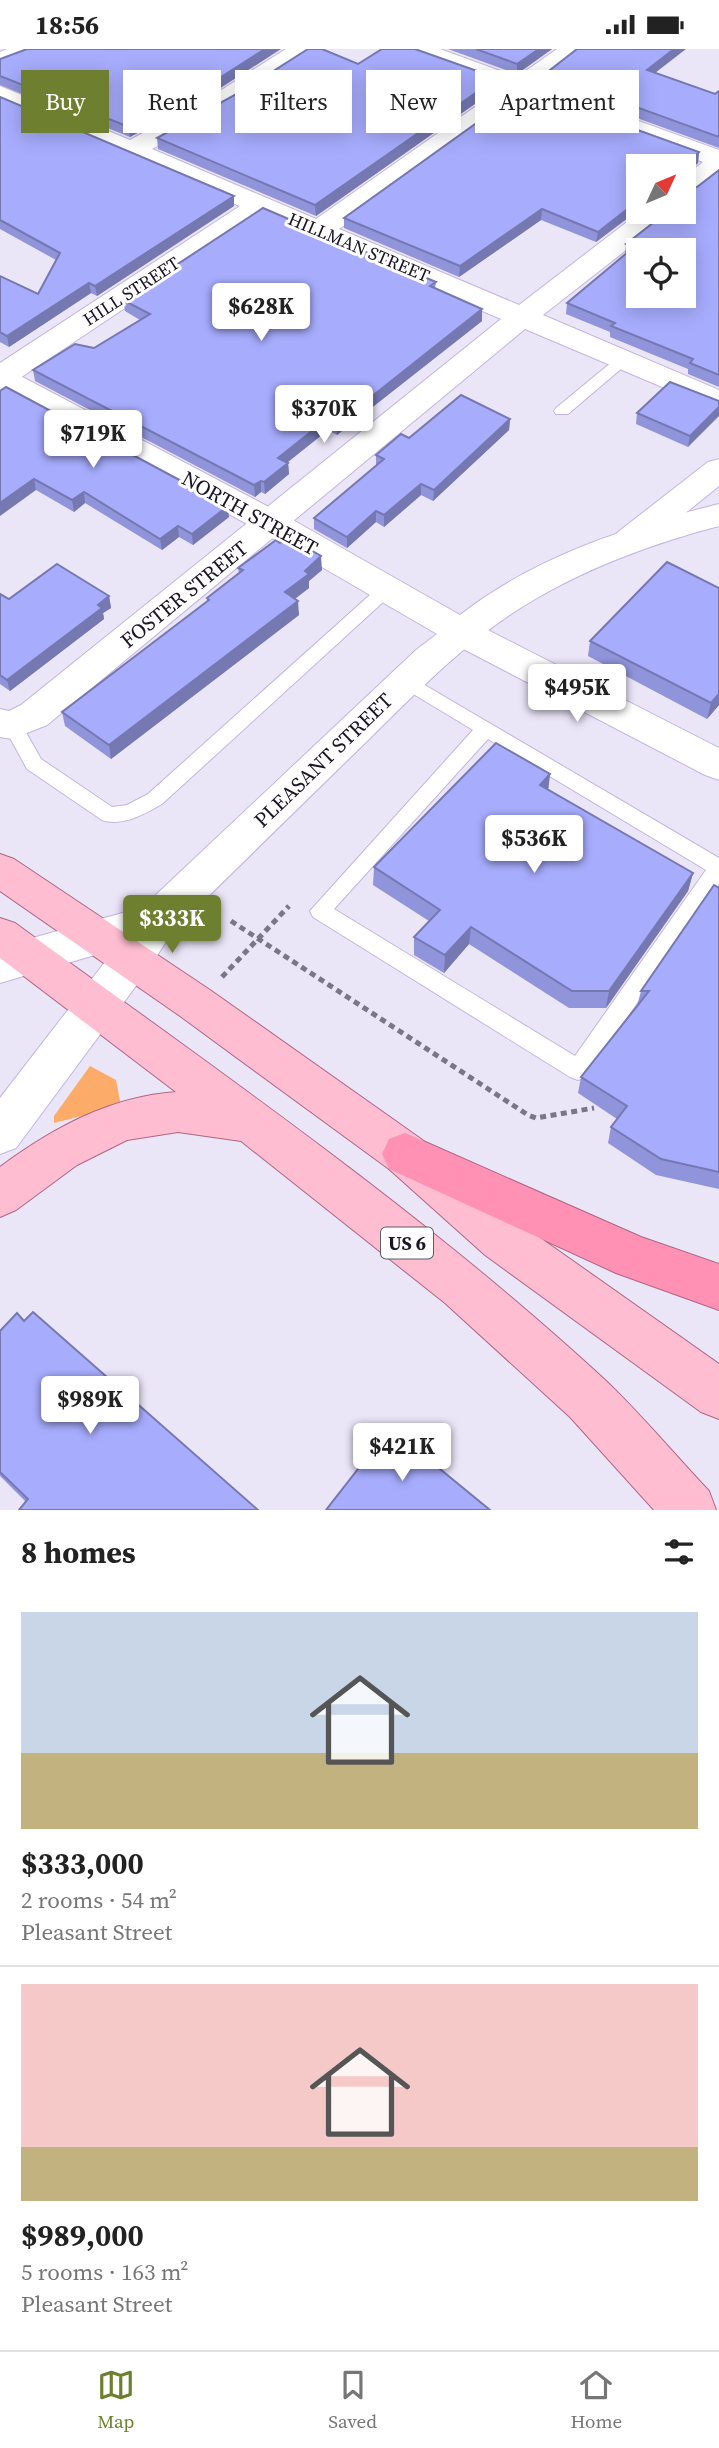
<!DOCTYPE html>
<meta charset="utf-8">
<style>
:root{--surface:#fff;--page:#f6f6f6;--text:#222;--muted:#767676;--line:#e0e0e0;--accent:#6e7f2f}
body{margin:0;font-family:"Source Serif 4",serif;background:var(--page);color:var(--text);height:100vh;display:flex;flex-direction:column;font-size:26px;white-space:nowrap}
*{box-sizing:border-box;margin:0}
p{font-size:23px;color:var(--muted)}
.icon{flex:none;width:38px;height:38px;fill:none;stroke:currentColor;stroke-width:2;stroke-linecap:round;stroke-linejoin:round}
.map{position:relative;height:1461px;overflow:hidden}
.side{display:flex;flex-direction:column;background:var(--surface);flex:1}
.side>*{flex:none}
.hud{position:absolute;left:21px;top:21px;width:677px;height:63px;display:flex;gap:14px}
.needle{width:46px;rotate:46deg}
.controls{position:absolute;left:626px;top:105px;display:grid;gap:14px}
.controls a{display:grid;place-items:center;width:70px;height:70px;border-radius:0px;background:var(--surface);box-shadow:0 4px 18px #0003;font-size:35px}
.price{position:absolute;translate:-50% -60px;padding:0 16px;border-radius:7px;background:#fff;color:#222;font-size:23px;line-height:46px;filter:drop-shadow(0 2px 4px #0008)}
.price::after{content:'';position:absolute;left:50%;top:42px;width:21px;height:16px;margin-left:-10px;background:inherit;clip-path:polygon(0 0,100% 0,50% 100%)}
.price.selected{background:var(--accent);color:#fff}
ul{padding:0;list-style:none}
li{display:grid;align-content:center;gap:14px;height:371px;padding:0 21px}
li+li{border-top:2px solid var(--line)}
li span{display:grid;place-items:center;height:217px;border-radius:0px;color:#555}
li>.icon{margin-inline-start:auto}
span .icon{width:126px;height:126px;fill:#fffc;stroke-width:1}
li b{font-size:30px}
h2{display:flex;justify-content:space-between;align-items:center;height:84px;padding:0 21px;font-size:30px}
.pill{padding:0 24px;border-radius:0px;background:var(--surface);box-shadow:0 4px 18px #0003;font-size:24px;line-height:63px}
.pill.selected{background:var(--accent);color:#fff}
.status{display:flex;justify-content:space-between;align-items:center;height:49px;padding:0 35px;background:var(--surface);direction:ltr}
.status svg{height:19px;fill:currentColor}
.menu{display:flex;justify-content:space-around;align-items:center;height:98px;border-top:2px solid var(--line);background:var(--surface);font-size:19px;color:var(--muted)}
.menu a{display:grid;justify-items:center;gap:4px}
.menu .selected{color:var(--accent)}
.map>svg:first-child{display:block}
</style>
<div class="status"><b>18:56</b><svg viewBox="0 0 49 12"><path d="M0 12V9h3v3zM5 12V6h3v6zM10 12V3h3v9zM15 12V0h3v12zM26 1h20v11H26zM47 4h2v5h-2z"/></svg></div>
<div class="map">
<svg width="719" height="1461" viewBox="0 0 719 1461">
<rect width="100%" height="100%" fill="#ebe5f8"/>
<polygon fill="#fcac68" points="90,1017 116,1031 121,1057 54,1074 54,1067"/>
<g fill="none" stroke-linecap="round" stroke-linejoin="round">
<defs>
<g id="lane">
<polygon points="623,306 628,308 631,311 628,314 568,365 556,365 554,362 556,359 618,308"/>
<path d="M387,534l9,6 -3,4 -231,211c-18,10 -39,23 -60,16l-75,-51 -24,-44 2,-5h14l22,39 71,48 15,-2 21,-11 233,-209z"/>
<path d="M406,625l313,184v26l-133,193 -8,3 -8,-3 -257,-160 -3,-6 163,-181 -73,-44 -3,-5 3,-5zM488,690l218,131 -131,186 -241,-147z"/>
</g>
<g id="street">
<polygon points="7,0 37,0 34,5 0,20 0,3"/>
<polygon points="286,0 315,0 312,5 241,50 152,100 316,170 502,39 408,5 405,0 440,0 517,28 557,0 585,0 539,36 719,101 719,127 694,147 684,149 684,128 703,113 523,47 339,180 519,256 640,163 671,163 667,169 543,266 719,341 719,362 525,280 47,676 12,690 0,688 0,660 9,662 21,656 501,270 263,167 11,335 0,337 0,314 240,157 0,54 0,37 130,91 223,40"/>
<polygon points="719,410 719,437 642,499 630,502 618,499 613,491 618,483 708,413"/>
<polygon points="461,570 474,574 719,699 719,731 705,726 448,592 443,583 448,574"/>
</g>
<path id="secondary" d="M0,320l11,2 273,144 176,100c76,-59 167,-88 259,-111v22c-64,17 -125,39 -182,72 -67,38 -120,94 -174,147 -64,62 -127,124 -190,186l-26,40 -131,177 -16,6v-56l115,-149 -115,34v-36l126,-35 12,4 5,-9 273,-257 21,-16 -177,-103 -260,-141z"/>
<g id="primary">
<polygon points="0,805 14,810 210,941 421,1090 519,1174 719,1315 719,1370 701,1363 485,1206 389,1120 180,967 0,842"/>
<path d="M0,869l15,5c200,146 407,288 589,456 37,35 70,75 105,112l7,19h-62l-84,-93 -125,-114 -204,-162 -63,-9 -51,8 -50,25 -61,45 -16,7v-50c53,-39 109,-70 176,-75l-176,-134z"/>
</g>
<polygon id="highway" points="405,1084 641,1188 719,1215 719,1261 616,1224 389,1120 382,1105 389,1090"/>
</defs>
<use href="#lane" stroke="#c4b4e1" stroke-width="2"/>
<use href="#street" stroke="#c4b4e1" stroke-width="2"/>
<use href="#secondary" stroke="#c4b4e1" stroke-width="2"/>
<use href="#primary" stroke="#af6682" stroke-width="2"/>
<use href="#highway" stroke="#af6682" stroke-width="2"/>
<g stroke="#7b7586" stroke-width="5" stroke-dasharray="6 4.5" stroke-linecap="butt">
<polyline points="231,872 528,1066 536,1069 594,1059"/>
<polyline points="222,928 289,857"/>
</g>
<use href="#lane" fill="#fff" fill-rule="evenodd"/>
<use href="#street" fill="#fff" fill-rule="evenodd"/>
<use href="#secondary" fill="#fff" fill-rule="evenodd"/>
<use href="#primary" fill="#ffbdd2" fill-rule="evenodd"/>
<use href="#highway" fill="#ff91b4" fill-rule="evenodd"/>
</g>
<g fill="#9094da">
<polygon points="448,0 552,0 517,25"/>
<polygon points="0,10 222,38 130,88 0,36"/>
<polygon points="358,15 496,40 316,167 158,100 157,89"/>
<polygon points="655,24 715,45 719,42 719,99 544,35 545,25"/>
<polygon points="0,48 234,157 97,247 91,244 9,298 0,293 0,227 38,245 56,211 0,180"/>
<polygon points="699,103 698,114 684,126 684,117 639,117 639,161 596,193 541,171 459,228 344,179 344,169"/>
<polygon points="719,121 719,338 688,325 688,320 610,288 610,283 566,265 567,254 625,205 626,195"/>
<polygon points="436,233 435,240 482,272 337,386 328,381 288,413 289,425 265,445 261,443 255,448 35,332 33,321 94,299 140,271 125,262 123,251"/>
<polygon points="0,342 229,468 193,496 179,488 162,501 85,454 74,463 36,441"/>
<polygon points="719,352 688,398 636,375 637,364"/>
<polygon points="510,370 509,381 433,452 421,446 384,478 376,473 347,499 314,480 314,469 376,416 376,406 409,389"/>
<polygon points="280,494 322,521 309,532 309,539 295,550 299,566 111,710 65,677 62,663 207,552 207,549 239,524 238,519"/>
<polygon points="719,539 719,656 707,670 588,607 590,592"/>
<polygon points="0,545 9,550 109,547 111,559 103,564 104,570 10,642 0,635"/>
<polygon points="550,725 548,740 693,824 688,842 606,959 569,959 469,895 444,924 414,906 414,888 429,872 373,836 374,818"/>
<polygon points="719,839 719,1140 656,1126 608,1094 611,1078 617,1070 578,1044 581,1028 637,957 641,942"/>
<polygon points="24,1272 258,1461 26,1453 0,1427 0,1282"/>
</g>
<g fill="#7578b1">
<polygon points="265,0 281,0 222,38 130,88 129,78"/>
<polygon points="539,0 552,0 517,25 517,15"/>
<polygon points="674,0 686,0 646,31 647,21"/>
<polygon points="497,29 496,40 316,167 315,156"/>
<polygon points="699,103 698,114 684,126 684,117 683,117"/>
<polygon points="234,147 234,157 97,247 95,237"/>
<polygon points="639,151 638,161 596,193 598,183"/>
<polygon points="542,160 541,171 459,228 460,217"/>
<polygon points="89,234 91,244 9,298 7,287"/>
<polygon points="482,260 482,272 337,386 337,375"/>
<polygon points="719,358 719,367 688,398 690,387"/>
<polygon points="327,370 328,381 279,420 278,409"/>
<polygon points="510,370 509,381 433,452 434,441"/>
<polygon points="288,414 289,425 265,445 264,433"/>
<polygon points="34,430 36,441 0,467 0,454"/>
<polygon points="261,432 261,443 255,448 254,436"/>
<polygon points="421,435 421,446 384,478 384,466"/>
<polygon points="84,443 85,454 74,463 72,451"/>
<polygon points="228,457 229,468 193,496 192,485"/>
<polygon points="376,462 376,473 347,499 347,488"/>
<polygon points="178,477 179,488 162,501 160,490"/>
<polygon points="321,507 322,521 309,532 309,539 285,557 285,543 305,522"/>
<polygon points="109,547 111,559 103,564 104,570 10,642 7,631"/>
<polygon points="298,552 299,566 111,710 109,696"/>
<polygon points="719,645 719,656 707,670 711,654"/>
<polygon points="550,725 548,743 540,736"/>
<polygon points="693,824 688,842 606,959 609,942"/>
<polygon points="471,878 469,895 444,924 445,906"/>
</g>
<g fill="#a7acfd" stroke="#7578b1" stroke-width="2" fill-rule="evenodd">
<polygon points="27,0 265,0 221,28 129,78 0,27 0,10"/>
<polygon points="308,0 322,0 358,15 382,0 415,0 497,29 315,156 157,89 242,42"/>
<polygon points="476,0 539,0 517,15"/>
<polygon points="577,0 674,0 647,21 715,45 719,42 719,88 545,25"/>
<polygon points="524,40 699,103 683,117 639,117 639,151 598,183 542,160 460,217 344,169"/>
<polygon points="0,48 234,147 95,237 89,234 7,287 0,283 0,227 38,245 60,204 0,171"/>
<path d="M719,121v205l-29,-12 3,-4 -82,-33 4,-3 -48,-20 67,-56 -8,-3 41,-32h17v-23l13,-2zM639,201h45v46h-45z"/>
<polygon points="263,159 436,233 430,237 482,260 337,375 327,370 278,409 288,414 264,433 261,432 254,436 33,321 75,295 94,299 150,265 123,251"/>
<polygon points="670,333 719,352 719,358 690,387 637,364"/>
<polygon points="6,338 228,457 192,485 178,477 160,490 84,443 72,451 34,430 0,454 0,342"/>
<polygon points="461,346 510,370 434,441 421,435 384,466 376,462 347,488 314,469 384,410 376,406 401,385 409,389"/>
<polygon points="288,488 321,507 305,522 309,525 285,543 298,552 109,696 62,663 209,551 207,549 243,521 238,519 276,491 280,494"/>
<polygon points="667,513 719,539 719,645 711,654 590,592"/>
<polygon points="57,515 109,547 98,556 102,559 7,631 0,626 0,545 9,550"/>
<polygon points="496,694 550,725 540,736 693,824 609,942 572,942 471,878 445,906 414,888 440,861 374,818"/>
<polygon points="714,836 719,839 719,1123 661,1110 611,1078 627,1057 581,1028 649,942 641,942"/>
<polygon points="33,1263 258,1461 19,1461 28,1450 0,1423 0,1282 17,1264 24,1272"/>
<polygon points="390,1379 490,1461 326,1461"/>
</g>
<g text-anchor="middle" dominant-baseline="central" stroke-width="6" stroke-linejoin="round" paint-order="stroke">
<g font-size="18" fill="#1b1525" stroke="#fff">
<text transform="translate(359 198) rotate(23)">HILLMAN STREET</text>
<text transform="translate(131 242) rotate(-33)">HILL STREET</text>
</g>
<rect fill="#fff" stroke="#5f5b66" stroke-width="2" x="381" y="1178.5" width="52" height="31" rx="5"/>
<g font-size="19" font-weight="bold" fill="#1b1525">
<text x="407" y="1194">US 6</text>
</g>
<g font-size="21" fill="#1b1525" stroke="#fff">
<text transform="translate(250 464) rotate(29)">NORTH STREET</text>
<text transform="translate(184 545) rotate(-39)">FOSTER STREET</text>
<text transform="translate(323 711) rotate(-44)">PLEASANT STREET</text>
</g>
</g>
</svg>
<div class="controls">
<a><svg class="needle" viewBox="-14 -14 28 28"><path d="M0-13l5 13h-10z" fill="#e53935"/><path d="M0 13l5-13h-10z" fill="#767676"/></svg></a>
<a><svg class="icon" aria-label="locate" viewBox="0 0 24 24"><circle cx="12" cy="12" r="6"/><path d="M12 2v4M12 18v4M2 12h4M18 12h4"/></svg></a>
</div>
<b class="price" style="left:261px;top:294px">$628K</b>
<b class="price" style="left:324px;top:396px">$370K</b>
<b class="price" style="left:93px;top:421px">$719K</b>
<b class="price" style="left:577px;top:675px">$495K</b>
<b class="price" style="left:534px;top:826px">$536K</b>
<b class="price selected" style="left:172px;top:906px">$333K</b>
<b class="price" style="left:90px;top:1387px">$989K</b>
<b class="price" style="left:402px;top:1434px">$421K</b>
<div class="hud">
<a class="pill selected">Buy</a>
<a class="pill">Rent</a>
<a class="pill">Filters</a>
<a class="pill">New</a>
<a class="pill">Apartment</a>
</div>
</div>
<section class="side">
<h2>8 homes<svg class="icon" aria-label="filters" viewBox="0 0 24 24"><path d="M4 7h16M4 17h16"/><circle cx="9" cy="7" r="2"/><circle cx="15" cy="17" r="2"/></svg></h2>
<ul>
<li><span style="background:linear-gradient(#c9d6e8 65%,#c2b280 0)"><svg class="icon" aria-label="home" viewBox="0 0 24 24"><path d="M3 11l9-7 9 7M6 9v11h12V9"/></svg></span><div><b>$333,000</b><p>2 rooms · 54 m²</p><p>Pleasant Street</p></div></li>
<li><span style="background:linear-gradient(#f6c9c9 75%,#c2b280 0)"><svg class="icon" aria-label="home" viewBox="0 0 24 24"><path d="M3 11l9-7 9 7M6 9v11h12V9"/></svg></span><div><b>$989,000</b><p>5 rooms · 163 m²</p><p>Pleasant Street</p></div></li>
</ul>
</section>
<nav class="menu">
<a class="selected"><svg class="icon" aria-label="map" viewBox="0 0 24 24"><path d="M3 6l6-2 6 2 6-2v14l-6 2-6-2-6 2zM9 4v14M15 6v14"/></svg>Map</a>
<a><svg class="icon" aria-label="saved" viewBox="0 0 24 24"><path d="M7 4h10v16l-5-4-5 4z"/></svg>Saved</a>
<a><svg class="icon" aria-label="home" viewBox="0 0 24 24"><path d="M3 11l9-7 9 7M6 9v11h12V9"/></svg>Home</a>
</nav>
